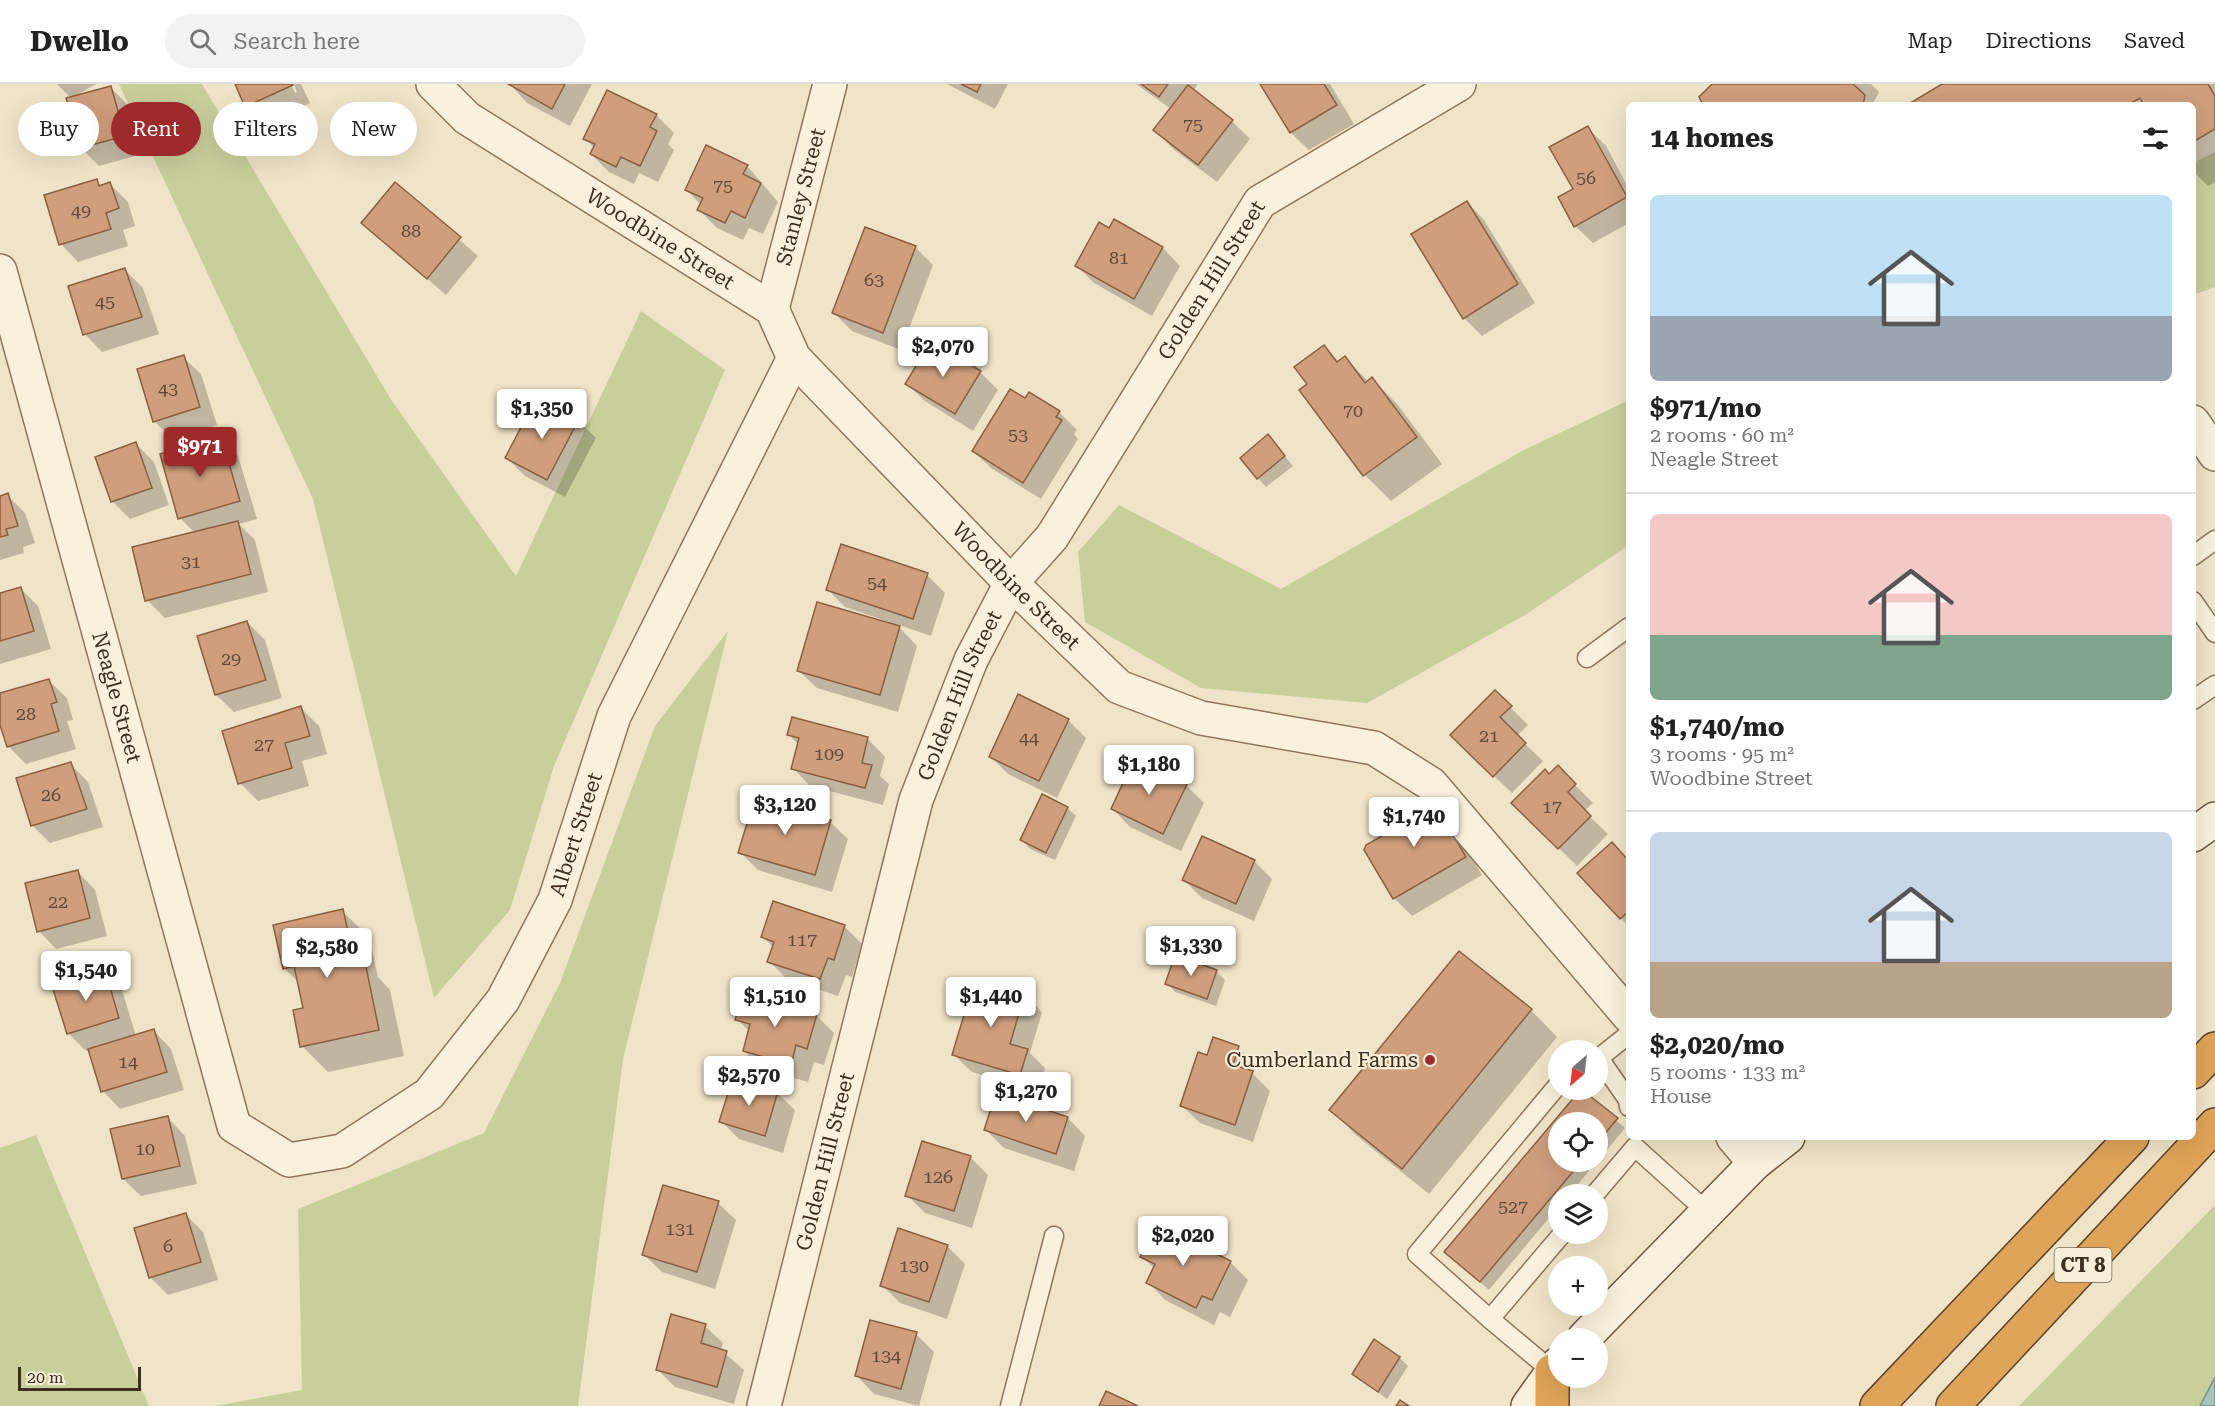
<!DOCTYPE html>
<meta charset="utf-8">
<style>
:root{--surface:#fff;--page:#f2f2f2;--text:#222;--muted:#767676;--line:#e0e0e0;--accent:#9e2a2b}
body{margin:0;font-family:"Roboto Serif",serif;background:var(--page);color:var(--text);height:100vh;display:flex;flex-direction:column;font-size:22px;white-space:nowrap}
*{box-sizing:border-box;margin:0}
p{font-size:20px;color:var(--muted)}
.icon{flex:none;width:33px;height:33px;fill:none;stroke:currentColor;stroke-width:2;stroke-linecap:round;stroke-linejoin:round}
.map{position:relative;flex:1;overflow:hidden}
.side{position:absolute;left:1626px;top:18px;width:570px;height:1038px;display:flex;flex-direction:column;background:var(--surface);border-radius:9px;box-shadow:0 6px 24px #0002}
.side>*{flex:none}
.guide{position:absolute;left:18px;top:18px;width:570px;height:54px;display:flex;gap:12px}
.needle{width:39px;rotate:208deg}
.tools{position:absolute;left:1548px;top:956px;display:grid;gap:12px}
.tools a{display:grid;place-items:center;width:60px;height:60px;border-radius:50%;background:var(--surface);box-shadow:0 6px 24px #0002;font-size:30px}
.scale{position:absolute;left:18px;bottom:15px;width:123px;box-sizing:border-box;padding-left:6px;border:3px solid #3d2e20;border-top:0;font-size:16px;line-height:21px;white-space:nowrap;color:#3d2e20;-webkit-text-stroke:4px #f7eed8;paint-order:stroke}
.price{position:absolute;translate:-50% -51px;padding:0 14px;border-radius:6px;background:#fff;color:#222;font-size:20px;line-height:39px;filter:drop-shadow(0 2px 3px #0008)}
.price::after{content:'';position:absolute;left:50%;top:36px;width:18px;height:14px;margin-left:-9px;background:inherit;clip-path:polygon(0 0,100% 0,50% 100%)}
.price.selected{background:var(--accent);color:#fff}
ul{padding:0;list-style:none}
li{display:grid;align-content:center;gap:12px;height:318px;padding:0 24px}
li+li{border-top:2px solid var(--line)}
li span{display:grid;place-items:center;height:186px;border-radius:9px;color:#555}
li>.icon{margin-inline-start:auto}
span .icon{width:108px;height:108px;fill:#fffc;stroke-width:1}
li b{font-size:26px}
h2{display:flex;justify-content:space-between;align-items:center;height:72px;padding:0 24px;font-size:26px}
.chip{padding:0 21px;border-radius:27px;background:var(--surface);box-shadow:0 6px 24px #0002;font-size:21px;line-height:54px}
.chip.selected{background:var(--accent);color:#fff}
header{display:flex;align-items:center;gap:36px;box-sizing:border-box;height:84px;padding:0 30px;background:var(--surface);border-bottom:2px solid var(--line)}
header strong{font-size:28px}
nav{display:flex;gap:33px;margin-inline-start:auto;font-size:21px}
.search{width:420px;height:54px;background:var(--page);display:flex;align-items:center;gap:15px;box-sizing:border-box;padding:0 21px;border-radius:33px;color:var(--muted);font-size:22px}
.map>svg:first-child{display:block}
</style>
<header>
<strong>Dwello</strong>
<div class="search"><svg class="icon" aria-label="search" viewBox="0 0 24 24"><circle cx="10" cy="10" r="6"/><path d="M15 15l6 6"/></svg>Search here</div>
<nav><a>Map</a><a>Directions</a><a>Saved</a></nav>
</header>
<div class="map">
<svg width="2215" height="1322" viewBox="0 0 2215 1322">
<rect width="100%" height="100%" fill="#f0e4c8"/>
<g fill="#c9cf9b">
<polygon points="119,0 202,0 392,317 516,492 641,227 725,286 554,682 510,826 434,914 313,415"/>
<polygon points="2215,68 2215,203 2193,211 2193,79"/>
<polygon points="1629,316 1629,461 1525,531 1367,619 1201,604 1085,538 1078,468 1119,421 1281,505 1522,367"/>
<polygon points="728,547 623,975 578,1322 215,1322 302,1306 298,1125 484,1049 560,899 655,642"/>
<polygon points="36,1051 149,1322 0,1322 0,1064"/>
<polygon points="2215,1121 2215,1293 2200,1322 2019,1322"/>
</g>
<polygon fill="#a9c4bc" stroke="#6f938a" stroke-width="1.5" points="2215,1293 2215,1322 2200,1322"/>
<g fill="#0003">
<polygon points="57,0 96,0 72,14 110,3 128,21 142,70 99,82 81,64 71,14"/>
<polygon points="236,0 291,0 295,9 297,8 294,0 301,0 310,19 264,40 246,22"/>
<polygon points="510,0 592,0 570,42 527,19"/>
<polygon points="947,0 1008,0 995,25"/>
<polygon points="1136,0 1198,0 1193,7 1232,37 1250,55 1217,98 1172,64 1155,46 1171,25"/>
<polygon points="1262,0 1330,0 1354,40 1309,66 1291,49"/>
<polygon points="1715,0 1871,0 1879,8 1872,21 1704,21"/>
<polygon points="1945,0 2215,0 2215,98 2208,102 2193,87 2193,21 1910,21"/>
<polygon points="656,31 674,49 668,60 674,66 658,98 639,89 634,100 609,88 591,70 594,64 585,54"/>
<polygon points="1588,44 1606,62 1629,105 1629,139 1593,159 1575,142 1575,106"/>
<polygon points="747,82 778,118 763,150 749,144 743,156 717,144 699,126 701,121 687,106"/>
<polygon points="97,97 102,103 110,100 128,118 135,142 123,146 128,162 78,178 61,160"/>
<polygon points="395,100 478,172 446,211 363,139"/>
<polygon points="1467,118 1484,136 1535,219 1482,252 1464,234"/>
<polygon points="1114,137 1163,164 1180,182 1152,232 1094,199 1076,181 1109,146"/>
<polygon points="915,163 933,181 901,266 852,247 834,229"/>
<polygon points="125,186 143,204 159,250 102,268 85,250"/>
<polygon points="932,259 980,288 998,306 973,347 925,317 907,300"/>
<polygon points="1324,263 1339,278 1345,274 1369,298 1372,295 1398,321 1442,380 1391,417 1365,391 1309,300"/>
<polygon points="183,273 201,290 217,341 172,355 154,337"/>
<polygon points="1025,316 1059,328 1077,346 1074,350 1078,355 1041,415 991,384 973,367"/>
<polygon points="578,336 596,354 565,413 525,392 507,374"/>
<polygon points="1268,352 1293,382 1266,403 1258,394"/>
<polygon points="221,354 238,372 257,435 239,440 255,456 268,508 165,534 147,516 195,449 180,434"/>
<polygon points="136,360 154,378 169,421 130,435 112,417"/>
<polygon points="0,411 7,411 25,429 35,459 23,463 24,469 0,476"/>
<polygon points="842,462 927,491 945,509 931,552 896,540 917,562 898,628 817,604 799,587 892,541 892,539 845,523 827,505"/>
<polygon points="20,504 38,522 51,565 0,580 0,510"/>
<polygon points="247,538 265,556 282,614 234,628 216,611"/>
<polygon points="49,597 67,614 73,636 67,637 76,665 26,680 8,662 0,636 0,611"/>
<polygon points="1495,608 1528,641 1517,652 1543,677 1512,709 1470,669"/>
<polygon points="301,624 319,642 327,670 302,677 309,702 258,717 240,699"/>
<polygon points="1068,636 1086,654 1057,714 1008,690 990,672"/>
<polygon points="788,650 868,655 885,673 880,692 889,700 883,721 810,702 793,684 799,661"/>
<polygon points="70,680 88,698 103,743 50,759 32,741"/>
<polygon points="1558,684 1593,719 1584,727 1608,750 1577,782 1513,719"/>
<polygon points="1186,701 1204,719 1181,767 1130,743 1113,725"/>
<polygon points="1067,724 1076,732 1055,776 1030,765 1022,756"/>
<polygon points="1447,731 1482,791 1412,832 1394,814 1398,744"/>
<polygon points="830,738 848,755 832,808 758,786 740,768"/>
<polygon points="1254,777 1272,795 1254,837 1202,814 1184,796"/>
<polygon points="1629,777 1629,843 1621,834"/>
<polygon points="78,788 95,806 107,852 56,865 39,847"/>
<polygon points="342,827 369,853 378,893 390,906 404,972 328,988 302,962 305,925 299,899 284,884"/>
<polygon points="844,842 862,860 852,893 846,891 838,912 787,895 769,877 773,863 763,853"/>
<polygon points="1216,887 1225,896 1216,922 1175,908 1167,899"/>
<polygon points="104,888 122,906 136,952 154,947 171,965 184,1006 120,1025 103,1007 90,966 86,967 68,949"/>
<polygon points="1024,910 1042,928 1030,969 1045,984 1038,1008 972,988 954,971"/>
<polygon points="1531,926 1557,953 1429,1110 1357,1052 1331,1026"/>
<polygon points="816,931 834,949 824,981 814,978 808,998 762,985 744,967 750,948 737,935"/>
<polygon points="1238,964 1256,981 1253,990 1270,1007 1253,1058 1200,1039 1182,1022 1207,973"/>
<polygon points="1582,1006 1625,1044 1598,1077 1598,1038 1558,1038 1558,1077 1597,1077 1570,1110 1558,1110 1558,1123 1489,1206 1455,1176"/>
<polygon points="777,1009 795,1026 783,1069 739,1055 721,1037"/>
<polygon points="168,1034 185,1052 197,1100 141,1112 123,1095"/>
<polygon points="1068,1034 1085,1052 1074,1087 1004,1064 986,1046"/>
<polygon points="970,1073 988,1091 972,1144 925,1129 907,1111"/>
<polygon points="718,1119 736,1136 715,1205 662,1188 644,1171"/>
<polygon points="185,1130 203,1148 218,1196 168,1211 150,1193"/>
<polygon points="1158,1142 1231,1179 1248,1196 1230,1233 1220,1228 1214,1241 1165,1216 1148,1198 1155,1185 1142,1173"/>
<polygon points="947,1162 965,1180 947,1235 900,1219 882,1201"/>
<polygon points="705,1242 723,1259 721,1266 744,1286 734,1320 675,1303 657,1285"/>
<polygon points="916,1250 934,1268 919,1322 874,1310 857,1292"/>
<polygon points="1400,1274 1408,1282 1387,1315 1353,1290"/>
</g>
<g fill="#cf9f7d" stroke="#8d5f41" stroke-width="1.5">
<polygon points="235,0 292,0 293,1 245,23"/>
<polygon points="508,0 565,0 552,25"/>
<polygon points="961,0 981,0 977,8"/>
<polygon points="1141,0 1168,0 1159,13"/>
<polygon points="1260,0 1324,0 1337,21 1290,49"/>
<polygon points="1712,0 1853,0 1865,11 1863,21 1703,21 1699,13"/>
<polygon points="1942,0 2208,0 2215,12 2215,45 2193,58 2193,21 2144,21 2140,14 2128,21 1907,21"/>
<polygon points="1188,1 1233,36 1198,81 1153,46"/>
<polygon points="111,2 125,52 80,64 66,14"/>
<polygon points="607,6 657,30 650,43 657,47 640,82 621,73 616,83 590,70 595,60 583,55"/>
<polygon points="1588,42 1627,113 1574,143 1558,113 1573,105 1549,63"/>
<polygon points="706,61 748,81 743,90 761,99 745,134 731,127 725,139 697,126 703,114 685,106"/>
<polygon points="97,95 99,102 110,98 119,124 106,129 111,145 59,161 44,111"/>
<polygon points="395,98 461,153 427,195 361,139"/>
<polygon points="1467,117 1518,200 1463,235 1411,150"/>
<polygon points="1114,135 1163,163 1134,215 1075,182 1099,138 1109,144"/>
<polygon points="865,143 916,162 883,249 832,229"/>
<polygon points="125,184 142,233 83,251 68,202"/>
<polygon points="931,257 981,287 955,330 905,300"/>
<polygon points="1324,261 1337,278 1345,272 1365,299 1372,293 1417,353 1363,392 1299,306 1307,300 1294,283"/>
<polygon points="184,271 200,323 153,338 137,285"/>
<polygon points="1010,305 1025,314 1029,308 1060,327 1056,333 1062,336 1023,399 972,367"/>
<polygon points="547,319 579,335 547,396 505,374 530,326 540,332"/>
<polygon points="1268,350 1285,372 1257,395 1240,374"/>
<polygon points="221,352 240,417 178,435 160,370"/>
<polygon points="136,358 152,404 111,418 95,373"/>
<polygon points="8,409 18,442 6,445 8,451 0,453 0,412"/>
<polygon points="238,437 251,490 145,517 132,463"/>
<polygon points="841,460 928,489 913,535 826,506"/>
<polygon points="21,503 34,547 0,557 0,509"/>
<polygon points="817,518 900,542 880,611 797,587"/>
<polygon points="247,537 266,596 215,611 197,552"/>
<polygon points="49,595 57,618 51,620 59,647 7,663 0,641 0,609"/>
<polygon points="1495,606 1512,622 1500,633 1526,659 1493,693 1450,651"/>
<polygon points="1018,610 1069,635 1039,697 989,673"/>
<polygon points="301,622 310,652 285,659 292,684 238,700 222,647"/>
<polygon points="792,633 868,653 862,679 872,681 865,704 791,685 799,654 787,651"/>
<polygon points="1134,675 1187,700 1163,750 1111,725"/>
<polygon points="71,678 87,725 31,742 16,694"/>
<polygon points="1558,681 1576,700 1568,708 1591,732 1558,765 1511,719 1545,685 1549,690"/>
<polygon points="1042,710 1068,723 1046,769 1020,756"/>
<polygon points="1430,711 1466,773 1393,815 1364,766 1366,761 1396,744 1391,734"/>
<polygon points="755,713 831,736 815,791 738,769"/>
<polygon points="1202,752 1255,776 1236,820 1182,796"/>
<polygon points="1612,758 1629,777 1629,827 1620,835 1577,789"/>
<polygon points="78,786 90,834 37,848 25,799"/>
<polygon points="773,817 845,841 834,876 828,874 820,895 767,878 774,858 761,853"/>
<polygon points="343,825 355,880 365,878 379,946 300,963 293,926 303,924 294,882 283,885 273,841"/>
<polygon points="1459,867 1532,925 1402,1085 1329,1026"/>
<polygon points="1175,871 1217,886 1207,915 1165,900"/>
<polygon points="105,886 119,934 67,950 52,902"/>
<polygon points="975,894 1025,909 1010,960 1028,965 1020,991 952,971"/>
<polygon points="743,908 817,930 807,965 796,961 791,981 743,967 750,940 735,936"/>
<polygon points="154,945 167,988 101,1008 88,965"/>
<polygon points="1213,953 1239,962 1233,981 1253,987 1235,1041 1180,1022 1198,968 1207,971"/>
<polygon points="733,993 778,1007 765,1052 719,1038"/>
<polygon points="1581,1005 1618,1034 1598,1058 1598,1038 1558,1038 1558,1077 1582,1077 1480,1198 1444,1168"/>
<polygon points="996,1009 1068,1033 1056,1070 984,1046"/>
<polygon points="168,1032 180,1082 122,1095 110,1045"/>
<polygon points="922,1057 971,1072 954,1127 905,1112"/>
<polygon points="663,1101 719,1117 697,1188 642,1171"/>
<polygon points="186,1129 201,1178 149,1194 134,1144"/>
<polygon points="1157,1140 1231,1177 1212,1216 1202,1212 1196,1224 1146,1199 1155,1180 1140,1173"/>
<polygon points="898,1144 948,1161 929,1218 880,1202"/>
<polygon points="671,1230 706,1240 701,1259 727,1267 717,1303 656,1286"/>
<polygon points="870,1236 917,1248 901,1305 855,1292"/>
<polygon points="1374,1255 1400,1273 1378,1308 1352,1290"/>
<polygon points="1106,1307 1138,1322 1099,1322"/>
<polygon points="1400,1316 1409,1322 1396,1322"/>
</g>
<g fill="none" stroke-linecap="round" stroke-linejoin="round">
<defs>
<g id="lane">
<polyline points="2193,472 2215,456"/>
<polyline points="2193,517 2215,549"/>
<polyline points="1587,574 1629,543"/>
<polyline points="2193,616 2215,601"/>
<polyline points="1629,950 1599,974 1628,1016 1629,1023"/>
<polyline points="1595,1110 1635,1063 1706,1127"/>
<polyline points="1490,1235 1417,1170 1558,1001"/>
<polyline points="1552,1287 1490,1235 1563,1149"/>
<polyline points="1010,1322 1054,1152"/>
</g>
<g id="street">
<path id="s1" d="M433,0l34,34 305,191 22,49 217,225 108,104 82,31 173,30 57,36 198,232"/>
<path id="s2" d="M0,187l234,855 55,34 53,-9 87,-57 74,-94 52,-100 59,-184 180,-358"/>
<path id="s3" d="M772,225l58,-225"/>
<polyline points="2193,338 2215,370"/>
<polyline points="1733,1053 1755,1079"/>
<path id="s4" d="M764,1322l152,-606 55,-140 40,-77 41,-46 208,-335 199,-118"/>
</g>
<g id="secondary">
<polyline points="2193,751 2215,735"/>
<polyline points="1584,1254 1755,1079 1788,1053"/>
<polyline points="1528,1322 1558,1280"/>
</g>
<g id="highway">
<polyline points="2193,988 2215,965"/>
<polyline points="1552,1322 1552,1287"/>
<polyline points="1877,1322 2132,1053"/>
<polyline points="1953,1322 2215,1041"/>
</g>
</defs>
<use href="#lane" stroke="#8d765c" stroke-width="21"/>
<use href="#street" stroke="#8d765c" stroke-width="36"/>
<use href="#secondary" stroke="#6f573f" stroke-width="36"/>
<use href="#highway" stroke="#5b4430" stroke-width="36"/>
<use href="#lane" stroke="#faf1dc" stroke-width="18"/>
<use href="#street" stroke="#faf1dc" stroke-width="33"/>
<use href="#secondary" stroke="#faf1dc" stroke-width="33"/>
<use href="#highway" stroke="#e0a458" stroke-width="33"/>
</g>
<circle fill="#9e2a2b" stroke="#f7eed8" stroke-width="2" cx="1430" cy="976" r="6"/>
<g text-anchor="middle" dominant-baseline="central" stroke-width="4.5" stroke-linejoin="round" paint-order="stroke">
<g font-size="18" fill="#624a37">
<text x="1193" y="40">75</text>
<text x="1586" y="93">56</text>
<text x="723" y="101">75</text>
<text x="81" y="126">49</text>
<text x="411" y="146">88</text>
<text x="1119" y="173">81</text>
<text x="874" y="195">63</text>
<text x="105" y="217">45</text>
<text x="168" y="304">43</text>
<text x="1353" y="326">70</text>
<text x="1018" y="350">53</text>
<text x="191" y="477">31</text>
<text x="877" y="498">54</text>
<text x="231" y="574">29</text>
<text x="26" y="629">28</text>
<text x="1489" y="651">21</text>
<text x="1029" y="653">44</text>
<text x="264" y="660">27</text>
<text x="829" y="669">109</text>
<text x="51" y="710">26</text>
<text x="1552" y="722">17</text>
<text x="58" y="817">22</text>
<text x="802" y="855">117</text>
<text x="128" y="977">14</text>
<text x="145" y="1064">10</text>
<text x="938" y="1092">126</text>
<text x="1513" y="1122">527</text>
<text x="680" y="1144">131</text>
<text x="168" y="1161">6</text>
<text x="914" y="1181">130</text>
<text x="886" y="1271">134</text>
</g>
<rect fill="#f7eed8" stroke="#756857" stroke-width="1.5" x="2054.5" y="1164" width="57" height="34" rx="4.5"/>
<g font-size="20" font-weight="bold" fill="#3d2e20">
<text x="2083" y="1181">CT 8</text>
</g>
<g font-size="21" fill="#3d2e20" stroke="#f7eed8">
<text stroke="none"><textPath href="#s3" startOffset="116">Stanley Street</textPath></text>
<text stroke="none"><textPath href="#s1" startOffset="276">Woodbine Street</textPath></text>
<text stroke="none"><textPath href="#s4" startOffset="1226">Golden Hill Street</textPath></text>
<text stroke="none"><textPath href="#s1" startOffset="780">Woodbine Street</textPath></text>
<text stroke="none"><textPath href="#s4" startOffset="738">Golden Hill Street</textPath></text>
<text stroke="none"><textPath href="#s2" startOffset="442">Neagle Street</textPath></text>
<text stroke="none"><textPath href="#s2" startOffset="1410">Albert Street</textPath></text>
<text stroke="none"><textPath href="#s4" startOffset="252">Golden Hill Street</textPath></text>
</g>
<g font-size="21" fill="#3d2e20" stroke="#f7eed8" text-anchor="end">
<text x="1418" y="976">Cumberland Farms</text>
</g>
</g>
</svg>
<div class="tools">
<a><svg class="needle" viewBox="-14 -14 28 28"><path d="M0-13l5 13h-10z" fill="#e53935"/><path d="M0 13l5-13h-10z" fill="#767676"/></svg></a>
<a><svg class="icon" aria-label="locate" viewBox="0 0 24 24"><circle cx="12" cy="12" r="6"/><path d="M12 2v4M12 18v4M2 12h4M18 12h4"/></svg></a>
<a><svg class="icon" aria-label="layers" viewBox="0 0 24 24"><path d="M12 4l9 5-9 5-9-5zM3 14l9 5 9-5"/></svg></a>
<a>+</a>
<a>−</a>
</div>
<div class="scale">20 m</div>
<b class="price" style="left:943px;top:294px">$2,070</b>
<b class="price" style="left:542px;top:356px">$1,350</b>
<b class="price selected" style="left:200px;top:394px">$971</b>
<b class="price" style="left:1149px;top:712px">$1,180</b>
<b class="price" style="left:785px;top:752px">$3,120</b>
<b class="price" style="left:1414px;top:764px">$1,740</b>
<b class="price" style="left:1191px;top:893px">$1,330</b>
<b class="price" style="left:327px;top:895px">$2,580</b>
<b class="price" style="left:86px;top:918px">$1,540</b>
<b class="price" style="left:775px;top:944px">$1,510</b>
<b class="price" style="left:991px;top:944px">$1,440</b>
<b class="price" style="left:749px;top:1023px">$2,570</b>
<b class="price" style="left:1026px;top:1039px">$1,270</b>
<b class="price" style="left:1183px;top:1183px">$2,020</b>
<div class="guide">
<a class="chip">Buy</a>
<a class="chip selected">Rent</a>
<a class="chip">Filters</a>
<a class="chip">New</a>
</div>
<section class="side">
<h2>14 homes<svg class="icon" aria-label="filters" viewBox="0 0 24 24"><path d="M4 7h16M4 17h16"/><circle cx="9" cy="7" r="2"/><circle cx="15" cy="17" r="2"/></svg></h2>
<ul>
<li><span style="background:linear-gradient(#bfe0f5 65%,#9aa5b1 0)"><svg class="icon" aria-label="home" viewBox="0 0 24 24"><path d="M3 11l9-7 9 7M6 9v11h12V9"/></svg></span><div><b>$971/mo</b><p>2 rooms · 60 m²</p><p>Neagle Street</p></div></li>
<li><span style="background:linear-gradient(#f6c9c9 65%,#7fa58c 0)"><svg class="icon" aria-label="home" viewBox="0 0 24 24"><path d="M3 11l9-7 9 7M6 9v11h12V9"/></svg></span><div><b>$1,740/mo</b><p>3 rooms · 95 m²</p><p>Woodbine Street</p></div></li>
<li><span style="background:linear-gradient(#c9d6e8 70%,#b9a48a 0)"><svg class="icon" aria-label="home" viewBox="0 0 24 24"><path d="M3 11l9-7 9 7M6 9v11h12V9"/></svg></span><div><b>$2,020/mo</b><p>5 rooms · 133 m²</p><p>House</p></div></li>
</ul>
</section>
</div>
